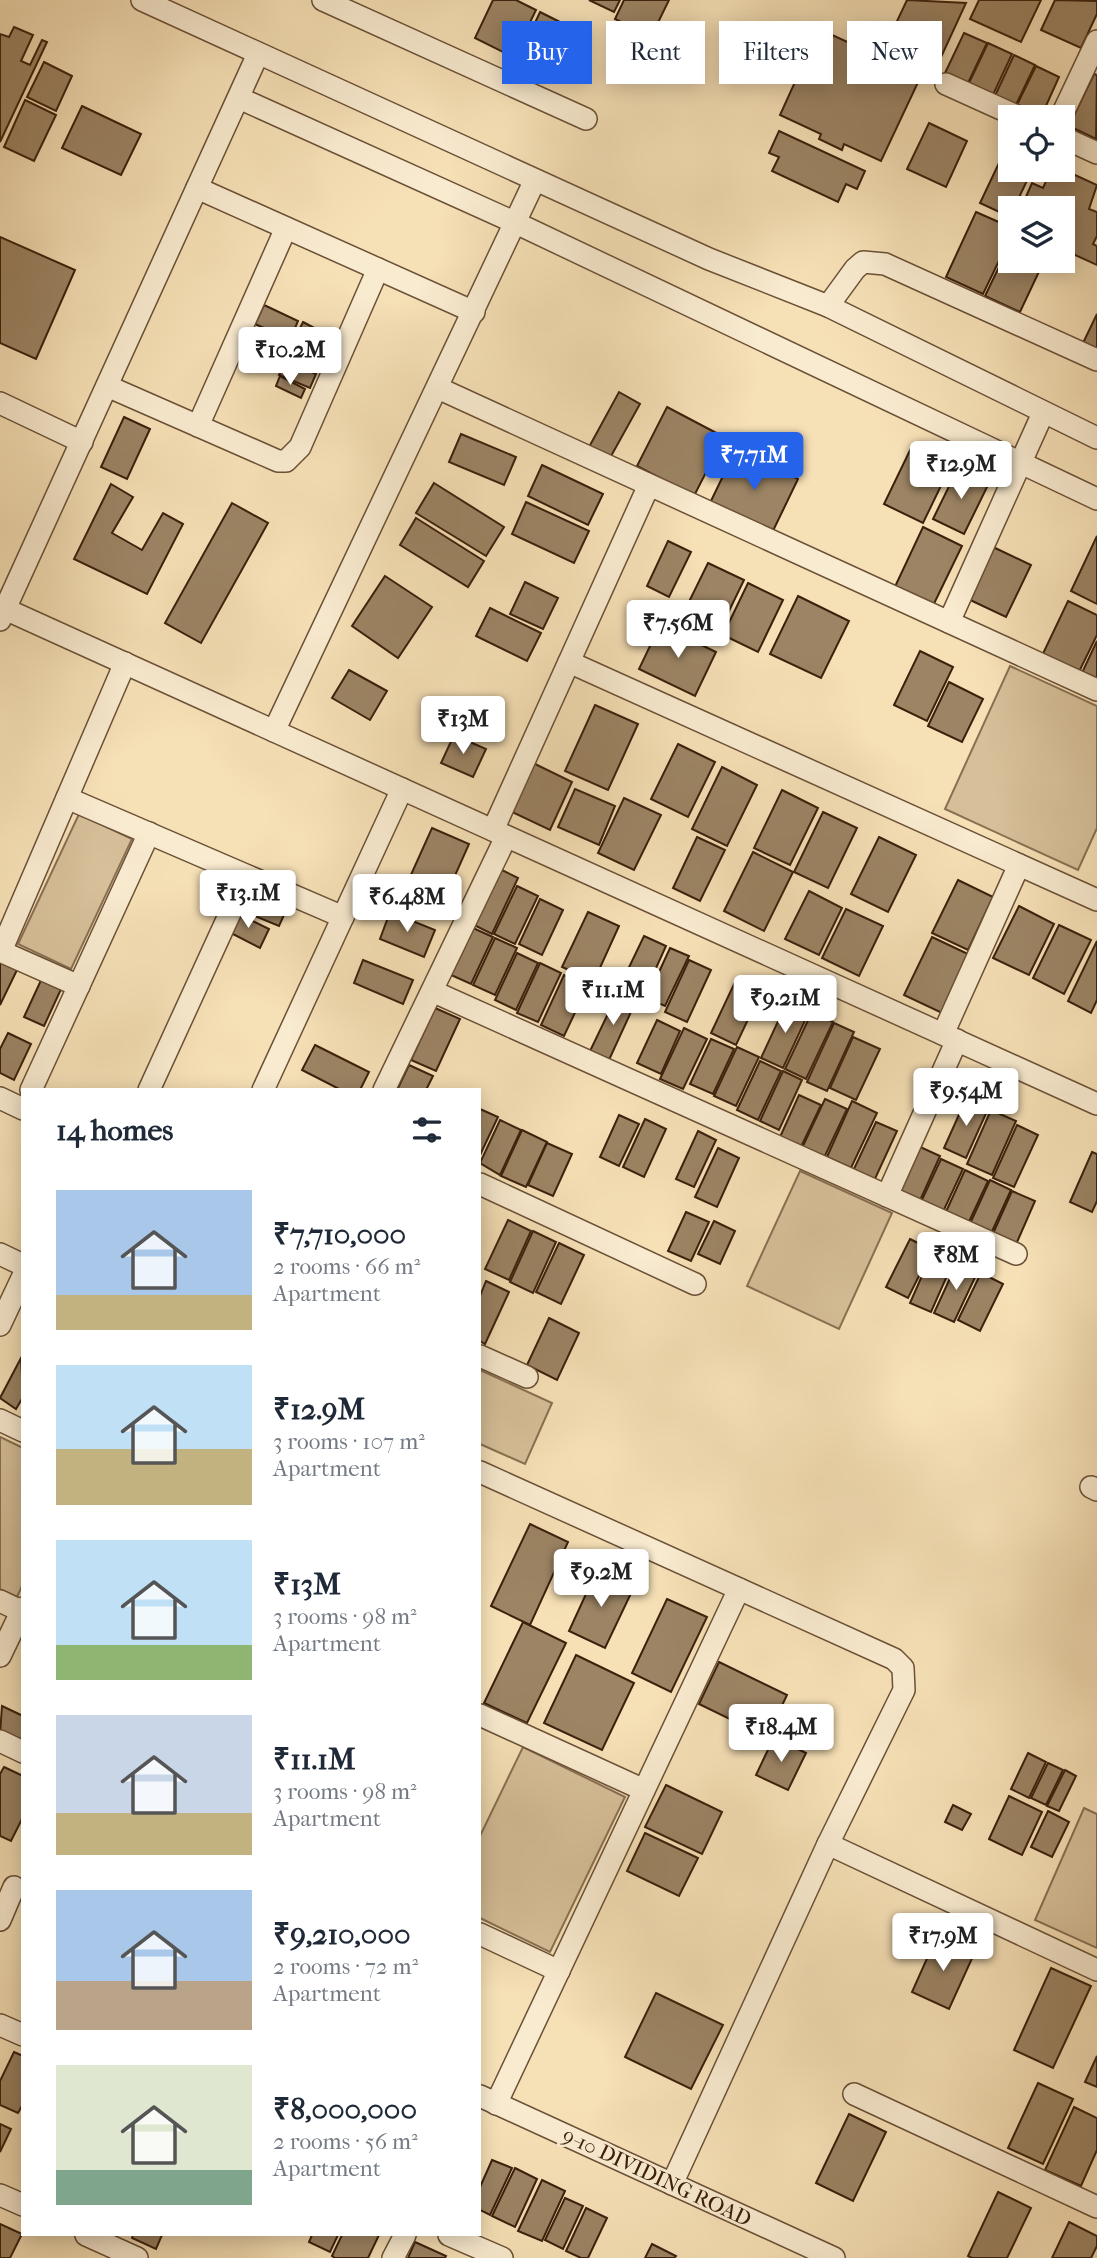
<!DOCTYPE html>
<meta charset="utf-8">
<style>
:root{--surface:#fff;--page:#f2f2f3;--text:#1f2937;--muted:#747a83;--accent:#2563eb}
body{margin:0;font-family:"IM FELL French Canon",serif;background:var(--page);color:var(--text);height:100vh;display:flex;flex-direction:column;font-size:26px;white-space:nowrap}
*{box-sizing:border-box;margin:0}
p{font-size:23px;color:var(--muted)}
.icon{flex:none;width:38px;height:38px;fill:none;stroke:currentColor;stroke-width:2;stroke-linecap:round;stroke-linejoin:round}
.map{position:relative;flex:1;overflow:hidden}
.details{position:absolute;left:21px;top:1088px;width:460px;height:1148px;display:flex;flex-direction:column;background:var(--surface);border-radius:0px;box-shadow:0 4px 18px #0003}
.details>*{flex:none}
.banner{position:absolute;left:502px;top:21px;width:488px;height:63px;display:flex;gap:14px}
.controls{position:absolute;left:998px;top:105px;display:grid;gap:14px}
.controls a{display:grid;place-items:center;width:77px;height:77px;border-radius:0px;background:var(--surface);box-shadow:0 4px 18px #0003;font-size:35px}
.price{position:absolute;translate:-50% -60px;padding:0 16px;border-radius:7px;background:#fff;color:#222;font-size:23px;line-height:46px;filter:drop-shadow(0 2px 4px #0008)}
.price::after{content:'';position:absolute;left:50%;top:42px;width:21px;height:16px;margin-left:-10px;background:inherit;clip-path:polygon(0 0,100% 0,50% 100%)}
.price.on{background:var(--accent);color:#fff}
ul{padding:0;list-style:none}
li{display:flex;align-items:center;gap:21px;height:175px;padding:0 35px}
li span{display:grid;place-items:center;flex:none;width:196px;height:140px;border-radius:0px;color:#555}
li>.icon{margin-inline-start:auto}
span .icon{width:84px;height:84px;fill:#fffc;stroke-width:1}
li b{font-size:30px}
h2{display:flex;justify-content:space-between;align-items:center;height:84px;padding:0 35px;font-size:30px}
.tag{padding:0 24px;border-radius:0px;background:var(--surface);box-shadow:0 4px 18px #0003;font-size:24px;line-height:63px}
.tag.on{background:var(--accent);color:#fff}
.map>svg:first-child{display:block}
</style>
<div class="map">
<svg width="1097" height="2258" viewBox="0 0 1097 2258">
<rect width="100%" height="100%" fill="#f6e0b6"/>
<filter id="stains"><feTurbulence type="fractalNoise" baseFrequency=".00286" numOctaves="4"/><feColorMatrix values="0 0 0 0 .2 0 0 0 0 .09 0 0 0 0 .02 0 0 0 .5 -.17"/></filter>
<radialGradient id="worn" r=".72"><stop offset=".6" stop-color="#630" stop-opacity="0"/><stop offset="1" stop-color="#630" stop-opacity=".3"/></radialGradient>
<g fill="#d6bf99" stroke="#887052" stroke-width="2">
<polygon points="1010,666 1097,706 1097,828 1078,870 945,809"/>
<polygon points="79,814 132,839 71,969 18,944"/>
<polygon points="800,1171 892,1213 839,1329 747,1286"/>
<polygon points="480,1370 552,1403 525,1464 480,1444"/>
<polygon points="0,1437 23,1448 23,1584 17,1597 0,1589"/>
<polygon points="523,1747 625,1797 550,1952 480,1918 480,1836"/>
<polygon points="1084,1808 1097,1814 1097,1948 1035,1920"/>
</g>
<g fill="#9c8464" stroke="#3b200c" stroke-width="2">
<polygon points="493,0 516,0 536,10 513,57 475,38"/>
<polygon points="589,0 620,0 614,12"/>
<polygon points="624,0 669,0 651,37 615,19"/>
<polygon points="907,0 966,3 931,79 881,55"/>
<polygon points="979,0 1041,0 1021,42 970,19"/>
<polygon points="1055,0 1097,1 1097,14 1081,48 1041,30"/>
<polygon points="540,12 570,27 545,80 515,66"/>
<polygon points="14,27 33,35 21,61 30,65 42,40 47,42 0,142 0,34 9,37"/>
<polygon points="819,29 856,46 860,39 882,50 879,56 921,76 881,161 844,144 842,150 819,139 821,134 780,115"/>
<polygon points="964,33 987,43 968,83 945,73"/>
<polygon points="988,43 1012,54 992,97 968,85"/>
<polygon points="1014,55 1035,65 1015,107 994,98"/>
<polygon points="44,62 72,76 56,111 27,97"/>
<polygon points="1036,66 1059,77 1041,117 1032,117 1015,109"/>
<polygon points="1094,74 1097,75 1096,139 1069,126"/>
<polygon points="25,100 56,115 34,161 4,147"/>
<polygon points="82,106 141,134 121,175 62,148"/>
<polygon points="929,123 967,141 946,187 907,169"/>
<polygon points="779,131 865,171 857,189 846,184 838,202 772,171 779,157 769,153"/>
<polygon points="1007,146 1010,170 1032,170 1014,208 1010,208 1010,217 980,203"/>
<polygon points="1062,169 1097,185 1089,209 1097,212 1097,236 1093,244 1097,246 1097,265 1062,249 1062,208 1021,208 1032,183 1043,188 1051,170"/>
<polygon points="976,212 1010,227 1010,238 983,294 946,277"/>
<polygon points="0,237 75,270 36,359 0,343"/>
<polygon points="1010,244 1010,261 1044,261 1020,312 985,296"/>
<polygon points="264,305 298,321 290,340 255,324"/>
<polygon points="1097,314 1097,349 1083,343"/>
<polygon points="303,322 320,331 310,351 293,342"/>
<polygon points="291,344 325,359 319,372 285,356"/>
<polygon points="286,360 316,374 310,388 279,375"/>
<polygon points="280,376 305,389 301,398 276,386"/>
<polygon points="619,392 640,404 610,458 589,447"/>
<polygon points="667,407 724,437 694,496 637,466"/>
<polygon points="124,417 150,429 127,479 101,467"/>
<polygon points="461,434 516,457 504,485 449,462"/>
<polygon points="913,444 952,463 923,523 884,504"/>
<polygon points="736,449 798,479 771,535 709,505"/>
<polygon points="542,465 603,494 588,525 528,496"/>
<polygon points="958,468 989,483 964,534 933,519"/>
<polygon points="434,483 504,527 486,556 416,513"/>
<polygon points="111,484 133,497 112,533 142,550 163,513 183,524 147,594 74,559"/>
<polygon points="526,502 589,531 574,563 512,534"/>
<polygon points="232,503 268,523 201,643 165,623"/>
<polygon points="416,518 484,561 468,587 400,545"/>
<polygon points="923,527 962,546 930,612 892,593"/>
<polygon points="1097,536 1097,604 1071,591"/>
<polygon points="668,541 691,552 669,597 647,586"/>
<polygon points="993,547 1031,565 1006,617 968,599"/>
<polygon points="708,563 744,580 716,638 680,620"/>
<polygon points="385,576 432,607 398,658 352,626"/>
<polygon points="525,582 558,598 543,629 510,614"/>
<polygon points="748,583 783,600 758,652 723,635"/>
<polygon points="798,596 849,621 821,678 770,654"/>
<polygon points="1068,601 1097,615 1097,635 1075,680 1039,662"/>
<polygon points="490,608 541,633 527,661 476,636"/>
<polygon points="660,625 716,652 695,696 639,669"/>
<polygon points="1097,641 1097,685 1080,677"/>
<polygon points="920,651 953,667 927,721 894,705"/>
<polygon points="349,670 387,691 370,720 332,698"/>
<polygon points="949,682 983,699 962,742 928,726"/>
<polygon points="595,705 638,724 608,790 565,771"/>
<polygon points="454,735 486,749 473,777 441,763"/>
<polygon points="678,744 715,762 688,817 651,799"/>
<polygon points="533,763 572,782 550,830 510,811"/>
<polygon points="722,767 757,785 727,846 692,829"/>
<polygon points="575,789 615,806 599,845 558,827"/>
<polygon points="782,790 818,808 790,865 754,848"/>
<polygon points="624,798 661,815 634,870 598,853"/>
<polygon points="823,812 857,828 828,888 794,872"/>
<polygon points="432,828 469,844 442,905 405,888"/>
<polygon points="697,837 725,850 700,901 673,888"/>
<polygon points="879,837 916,855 888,912 851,894"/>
<polygon points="753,852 793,872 764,931 724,911"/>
<polygon points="500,869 518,878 492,934 474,925"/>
<polygon points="958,880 993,897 968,950 932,933"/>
<polygon points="517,886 538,896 515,944 494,934"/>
<polygon points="251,890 288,906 279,926 243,911"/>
<polygon points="809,891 842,908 819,955 785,939"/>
<polygon points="540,899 563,910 542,955 519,944"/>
<polygon points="1019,906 1054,924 1029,975 993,958"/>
<polygon points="846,909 883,926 859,976 822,958"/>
<polygon points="390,912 435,930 424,957 380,939"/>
<polygon points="588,912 619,926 594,981 562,967"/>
<polygon points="236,913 269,929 260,948 227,931"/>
<polygon points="1059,925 1091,940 1064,994 1033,978"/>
<polygon points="473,928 493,937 471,984 451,975"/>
<polygon points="644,936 666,946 643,997 620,986"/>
<polygon points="932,937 970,955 942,1013 904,995"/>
<polygon points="495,938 517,948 495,995 473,985"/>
<polygon points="1097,941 1097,1000 1091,1013 1068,1001"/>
<polygon points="670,948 689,956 665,1006 647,998"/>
<polygon points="517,953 538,963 516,1010 495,1000"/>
<polygon points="363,960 413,980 403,1004 354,983"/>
<polygon points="689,960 711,970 687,1022 665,1012"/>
<polygon points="0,961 17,970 0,1005"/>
<polygon points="540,963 561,973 538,1022 517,1013"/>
<polygon points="564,975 588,985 564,1036 541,1025"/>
<polygon points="42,978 62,987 44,1026 24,1017"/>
<polygon points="735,982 760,994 736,1045 711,1033"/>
<polygon points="618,993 636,1001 609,1060 590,1051"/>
<polygon points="787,1002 809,1012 783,1068 761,1058"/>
<polygon points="435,1008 460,1019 436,1071 411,1060"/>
<polygon points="812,1012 833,1022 806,1079 785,1069"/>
<polygon points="657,1020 680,1031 661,1074 637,1063"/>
<polygon points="834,1023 854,1032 827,1091 807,1082"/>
<polygon points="684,1028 707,1039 683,1089 660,1079"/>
<polygon points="8,1033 31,1044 14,1080 0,1073 0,1049"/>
<polygon points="853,1037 880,1049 856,1100 830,1088"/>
<polygon points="711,1039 734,1049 713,1094 690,1084"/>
<polygon points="315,1045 369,1072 360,1090 341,1090 302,1070"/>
<polygon points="737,1047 759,1057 736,1106 714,1096"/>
<polygon points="760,1061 781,1071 758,1120 737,1110"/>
<polygon points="409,1065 433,1076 426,1090 397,1090"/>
<polygon points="783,1071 802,1080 779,1130 760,1121"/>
<polygon points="799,1095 821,1105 801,1147 780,1137"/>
<polygon points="825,1099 847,1109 824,1158 802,1148"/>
<polygon points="966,1099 988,1109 966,1158 944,1148"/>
<polygon points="852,1101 877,1113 851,1168 827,1157"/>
<polygon points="480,1109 498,1117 480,1155"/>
<polygon points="991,1110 1016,1121 992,1175 967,1164"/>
<polygon points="619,1115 639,1124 619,1166 600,1157"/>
<polygon points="645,1119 666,1129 644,1177 623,1167"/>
<polygon points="500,1120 521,1130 500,1175 480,1163"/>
<polygon points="876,1122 897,1131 874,1181 853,1171"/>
<polygon points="1017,1125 1038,1135 1014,1187 993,1178"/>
<polygon points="522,1130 547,1142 526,1187 501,1176"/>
<polygon points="698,1131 716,1140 694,1187 676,1179"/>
<polygon points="547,1143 572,1154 553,1196 528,1185"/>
<polygon points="918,1146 940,1156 918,1205 896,1194"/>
<polygon points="718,1148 739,1158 717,1207 695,1197"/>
<polygon points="1092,1152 1097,1154 1097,1201 1092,1212 1070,1202"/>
<polygon points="941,1159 963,1169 942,1214 920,1204"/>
<polygon points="965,1170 988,1181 967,1226 944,1216"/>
<polygon points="990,1180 1011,1190 989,1238 968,1228"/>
<polygon points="1012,1191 1035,1201 1014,1249 991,1238"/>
<polygon points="686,1212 709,1222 691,1261 668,1251"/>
<polygon points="508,1220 531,1231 509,1280 485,1269"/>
<polygon points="714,1221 735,1231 720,1264 698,1254"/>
<polygon points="533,1231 556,1242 533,1293 510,1282"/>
<polygon points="910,1239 932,1250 908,1298 886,1287"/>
<polygon points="559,1243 584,1255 561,1304 536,1292"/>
<polygon points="933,1251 954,1260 931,1312 910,1303"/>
<polygon points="958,1261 978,1271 954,1322 934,1313"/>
<polygon points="981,1273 1003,1284 980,1331 958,1320"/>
<polygon points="486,1281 509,1292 485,1344 480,1341 480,1296"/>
<polygon points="549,1318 579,1333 557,1380 527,1365"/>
<polygon points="21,1358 23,1397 16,1409 0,1398"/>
<polygon points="530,1524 568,1542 530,1625 491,1606"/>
<polygon points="597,1570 634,1587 605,1648 569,1631"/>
<polygon points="667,1599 707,1617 671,1692 632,1673"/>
<polygon points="523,1622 566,1643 527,1723 484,1703"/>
<polygon points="576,1655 634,1683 602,1750 544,1723"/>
<polygon points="719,1662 787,1695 767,1737 699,1704"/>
<polygon points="2,1706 23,1716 23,1745 0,1734"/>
<polygon points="774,1737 806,1753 788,1790 756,1775"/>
<polygon points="1028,1753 1046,1762 1029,1798 1011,1789"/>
<polygon points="1048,1763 1063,1770 1046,1805 1031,1798"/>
<polygon points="4,1767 23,1776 23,1817 11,1841 0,1836 0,1774"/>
<polygon points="1065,1770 1076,1776 1059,1811 1047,1806"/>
<polygon points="666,1785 722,1812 702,1854 645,1827"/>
<polygon points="1009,1796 1042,1812 1022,1855 989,1839"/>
<polygon points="953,1805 971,1814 962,1830 945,1822"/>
<polygon points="1048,1811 1069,1822 1052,1857 1031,1847"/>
<polygon points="645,1833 698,1858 679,1896 627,1871"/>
<polygon points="937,1936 974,1954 949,2009 912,1992"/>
<polygon points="1051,1968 1091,1986 1053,2068 1014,2050"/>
<polygon points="656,1993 723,2025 691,2089 625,2057"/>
<polygon points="14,2052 23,2056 23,2104 18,2113 0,2105 0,2081"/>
<polygon points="1097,2056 1097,2087 1085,2082"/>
<polygon points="1038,2083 1073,2099 1043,2164 1008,2148"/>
<polygon points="1074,2107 1097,2118 1097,2150 1081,2186 1045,2170"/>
<polygon points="849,2114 886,2132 853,2201 816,2183"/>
<polygon points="0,2124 11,2129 0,2152"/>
<polygon points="492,2160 512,2168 490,2215 480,2210 480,2187"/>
<polygon points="515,2168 537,2179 515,2227 492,2216"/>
<polygon points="542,2180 565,2191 542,2241 518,2231"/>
<polygon points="998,2192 1031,2208 1007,2258 972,2258 968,2256"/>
<polygon points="565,2198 583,2206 563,2249 545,2240"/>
<polygon points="586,2208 607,2218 588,2258 581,2258 566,2251"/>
<polygon points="1069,2222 1097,2236 1097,2246 1091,2258 1052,2258"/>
<polygon points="0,2224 22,2234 10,2258 0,2258"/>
<polygon points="133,2235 162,2235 156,2249 132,2238"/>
<polygon points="312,2235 338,2235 330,2252 309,2242"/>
<polygon points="342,2235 379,2235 368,2258 335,2258 332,2256"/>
<polygon points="415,2242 446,2256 445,2258 408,2258"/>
<polygon points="652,2244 676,2256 674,2258 645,2258"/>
</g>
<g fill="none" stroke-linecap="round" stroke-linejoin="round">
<defs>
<g id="minor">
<polyline points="142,0 709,259 828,306 1097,438"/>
<polyline points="323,0 586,119"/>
<polyline points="946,84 1019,117"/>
<polyline points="239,98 516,223 1097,499"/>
<polyline points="1061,117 1097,41"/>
<polyline points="1062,137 1097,153"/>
<polyline points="197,188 474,312"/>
<polyline points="828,306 855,269 863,262 885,264 1097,360"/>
<polyline points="107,386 278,461 286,461 300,447 378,269"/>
<polyline points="438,388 1097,690"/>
<polyline points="0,403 82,442"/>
<polyline points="198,426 286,228"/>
<polyline points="5,609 1097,1104"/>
<polyline points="0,620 258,54"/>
<polyline points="949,622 1043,413"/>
<polyline points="569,662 1097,900"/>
<polyline points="274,731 535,180"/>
<polyline points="67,798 343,917"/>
<polyline points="493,830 649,485"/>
<polyline points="0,951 79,986"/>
<polyline points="1,951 125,663"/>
<polyline points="432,991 1016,1254"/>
<polyline points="943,1034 1019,865"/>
<polyline points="31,1090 149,833"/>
<polyline points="149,1090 247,876"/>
<polyline points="263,1090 402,789"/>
<polyline points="384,1090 506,837"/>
<polyline points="0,1098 23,1109"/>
<polyline points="480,1184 695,1284"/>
<polyline points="887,1196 957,1040"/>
<polyline points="0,1254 23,1265"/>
<polyline points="0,1325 23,1276"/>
<polyline points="480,1356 527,1377"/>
<polyline points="0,1420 23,1431"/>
<polyline points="480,1472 894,1659 903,1668 904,1690 828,1844 672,2184"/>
<polyline points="1091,1487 1097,1490"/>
<polyline points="0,1601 21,1611"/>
<polyline points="0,1656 23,1608"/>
<polyline points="480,1715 644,1790"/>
<polyline points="0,1741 23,1752"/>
<polyline points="828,1844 1097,1970"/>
<polyline points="0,1920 14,1887"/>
<polyline points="480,1934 559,1971"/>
<polyline points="0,2025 23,2035"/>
<polyline points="854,2094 1097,2207"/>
<polyline points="480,2096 834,2258"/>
<polyline points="496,2104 739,1589"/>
<polyline points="0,2195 23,2205"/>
<polyline points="86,2235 137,2258"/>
<polyline points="449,2235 502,2258"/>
<polyline points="393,2258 405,2235"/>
</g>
</defs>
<use href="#minor" stroke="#6a5036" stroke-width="24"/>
<use href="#minor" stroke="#f9ebd0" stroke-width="21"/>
</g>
<g text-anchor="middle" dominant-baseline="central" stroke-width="5" stroke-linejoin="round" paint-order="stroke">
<g font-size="21" fill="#3b200c" stroke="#f9ebd0">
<text transform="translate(657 2177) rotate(25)">9-10 DIVIDING ROAD</text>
</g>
</g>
<rect width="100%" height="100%" filter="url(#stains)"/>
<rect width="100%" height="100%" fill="url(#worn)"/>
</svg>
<div class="controls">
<a><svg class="icon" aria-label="locate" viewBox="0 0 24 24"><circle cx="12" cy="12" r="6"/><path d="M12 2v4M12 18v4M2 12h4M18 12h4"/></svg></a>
<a><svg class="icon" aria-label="layers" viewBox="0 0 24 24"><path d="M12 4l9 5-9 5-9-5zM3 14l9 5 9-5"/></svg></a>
</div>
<b class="price" style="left:290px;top:387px">₹10.2M</b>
<b class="price on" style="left:754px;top:492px">₹7.71M</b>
<b class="price" style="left:961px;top:501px">₹12.9M</b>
<b class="price" style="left:678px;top:660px">₹7.56M</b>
<b class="price" style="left:463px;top:756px">₹13M</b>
<b class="price" style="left:248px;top:930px">₹13.1M</b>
<b class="price" style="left:407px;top:934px">₹6.48M</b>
<b class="price" style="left:613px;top:1027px">₹11.1M</b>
<b class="price" style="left:785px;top:1035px">₹9.21M</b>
<b class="price" style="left:966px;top:1128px">₹9.54M</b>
<b class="price" style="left:956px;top:1292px">₹8M</b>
<b class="price" style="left:601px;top:1609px">₹9.2M</b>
<b class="price" style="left:781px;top:1764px">₹18.4M</b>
<b class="price" style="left:943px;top:1973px">₹17.9M</b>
<div class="banner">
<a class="tag on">Buy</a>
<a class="tag">Rent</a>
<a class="tag">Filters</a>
<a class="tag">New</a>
</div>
<section class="details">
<h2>14 homes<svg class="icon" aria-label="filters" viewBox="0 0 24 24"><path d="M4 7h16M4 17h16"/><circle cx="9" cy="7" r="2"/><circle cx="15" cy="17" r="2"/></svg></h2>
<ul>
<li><span style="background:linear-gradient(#a9c7e8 75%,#c2b280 0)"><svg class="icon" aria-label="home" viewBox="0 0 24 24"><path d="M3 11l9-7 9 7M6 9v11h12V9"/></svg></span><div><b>₹7,710,000</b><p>2 rooms · 66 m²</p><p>Apartment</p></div></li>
<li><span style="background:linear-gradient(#bfe0f5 60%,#c2b280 0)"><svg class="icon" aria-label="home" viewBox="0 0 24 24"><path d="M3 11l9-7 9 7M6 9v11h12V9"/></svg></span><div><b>₹12.9M</b><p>3 rooms · 107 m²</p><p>Apartment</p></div></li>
<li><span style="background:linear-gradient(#bfe0f5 75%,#8fb573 0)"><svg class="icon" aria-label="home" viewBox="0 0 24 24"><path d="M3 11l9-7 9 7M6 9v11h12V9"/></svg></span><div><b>₹13M</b><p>3 rooms · 98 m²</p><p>Apartment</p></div></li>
<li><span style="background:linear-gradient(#c9d6e8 70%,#c2b280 0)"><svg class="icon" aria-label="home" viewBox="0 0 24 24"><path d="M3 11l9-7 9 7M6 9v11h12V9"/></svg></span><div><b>₹11.1M</b><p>3 rooms · 98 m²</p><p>Apartment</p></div></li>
<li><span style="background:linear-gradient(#a9c7e8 65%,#b9a48a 0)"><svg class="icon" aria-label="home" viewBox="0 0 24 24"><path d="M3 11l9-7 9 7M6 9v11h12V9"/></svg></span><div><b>₹9,210,000</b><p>2 rooms · 72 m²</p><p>Apartment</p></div></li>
<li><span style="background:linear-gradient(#dfe7d0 75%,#7fa58c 0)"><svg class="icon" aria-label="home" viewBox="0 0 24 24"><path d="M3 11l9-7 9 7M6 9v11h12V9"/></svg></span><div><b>₹8,000,000</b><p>2 rooms · 56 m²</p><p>Apartment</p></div></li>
</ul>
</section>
</div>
